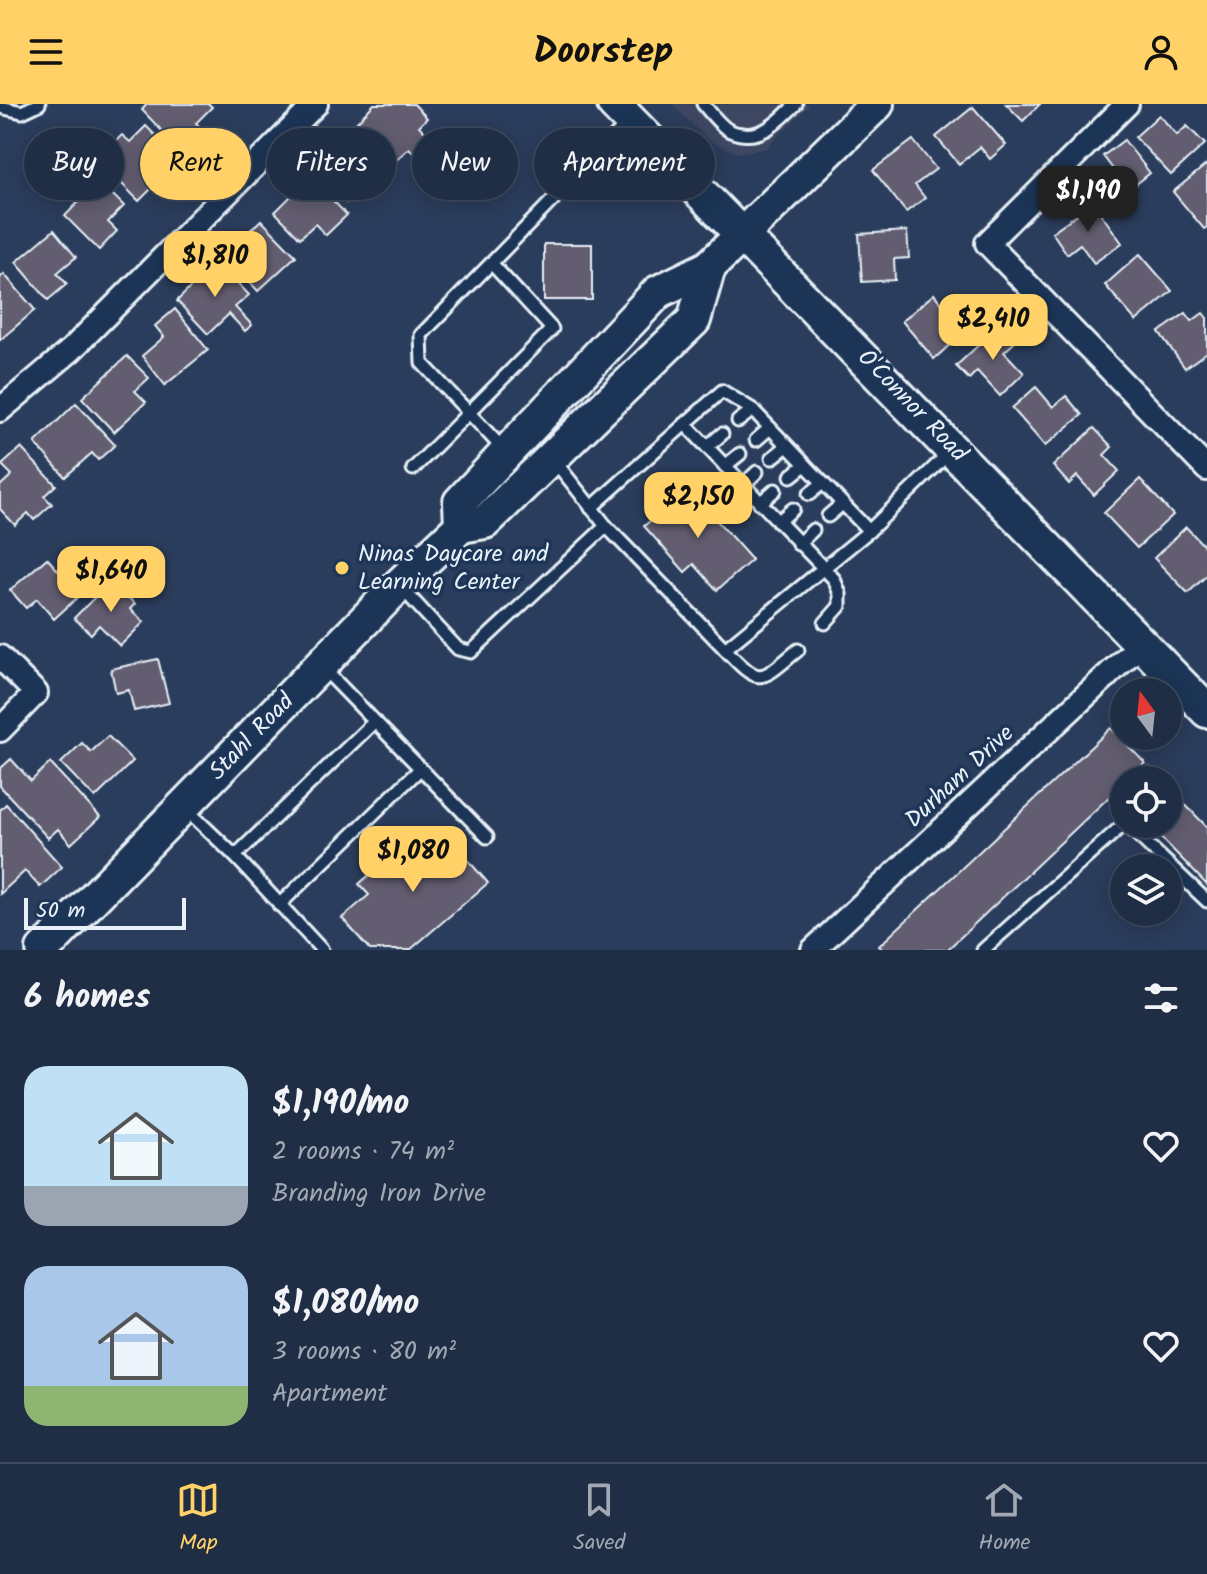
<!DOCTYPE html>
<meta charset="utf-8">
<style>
:root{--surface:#202e45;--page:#28364c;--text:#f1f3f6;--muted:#a2a8b3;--line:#3d4a5e;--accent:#ffd166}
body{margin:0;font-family:Kalam,sans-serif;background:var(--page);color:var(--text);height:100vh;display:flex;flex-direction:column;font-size:30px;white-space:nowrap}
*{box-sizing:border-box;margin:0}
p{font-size:26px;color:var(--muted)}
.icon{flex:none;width:44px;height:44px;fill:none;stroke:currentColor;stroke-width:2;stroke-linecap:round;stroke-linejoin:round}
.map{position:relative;height:846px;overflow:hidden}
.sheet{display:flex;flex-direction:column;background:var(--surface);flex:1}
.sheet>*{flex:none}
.top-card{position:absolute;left:24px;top:24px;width:800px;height:72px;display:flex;gap:16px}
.needle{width:52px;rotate:345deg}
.tools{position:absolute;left:1110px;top:574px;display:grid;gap:16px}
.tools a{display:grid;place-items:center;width:72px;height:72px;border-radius:50%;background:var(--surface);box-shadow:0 4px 20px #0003,0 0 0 2px var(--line);font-size:40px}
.scale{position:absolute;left:24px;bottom:20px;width:162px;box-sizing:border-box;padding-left:8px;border:4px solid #e8f1f8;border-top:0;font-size:22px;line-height:28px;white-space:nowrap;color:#e8f1f8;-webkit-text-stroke:6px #1d3557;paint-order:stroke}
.price{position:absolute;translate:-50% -68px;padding:0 18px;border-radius:16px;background:var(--accent);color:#111;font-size:26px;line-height:52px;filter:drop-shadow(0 2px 4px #0008)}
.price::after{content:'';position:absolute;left:50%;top:48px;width:24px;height:18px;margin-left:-12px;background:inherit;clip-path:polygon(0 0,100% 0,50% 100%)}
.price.selected{background:#222;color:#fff}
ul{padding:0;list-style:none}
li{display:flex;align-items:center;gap:24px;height:200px;padding:0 24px}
li span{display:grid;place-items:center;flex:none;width:224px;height:160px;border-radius:24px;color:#555}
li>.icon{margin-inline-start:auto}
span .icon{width:96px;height:96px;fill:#fffc;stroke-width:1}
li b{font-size:34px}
h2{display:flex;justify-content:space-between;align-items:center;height:96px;padding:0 24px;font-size:34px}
.tag{padding:0 28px;border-radius:36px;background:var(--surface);box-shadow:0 4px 20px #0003,0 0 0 2px var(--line);font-size:28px;line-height:72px}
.tag.selected{background:var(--accent);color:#111}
header{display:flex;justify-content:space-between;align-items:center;height:104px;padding:0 24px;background:var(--accent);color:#111;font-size:36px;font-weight:800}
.tabs{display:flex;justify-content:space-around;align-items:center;height:112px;border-top:2px solid var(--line);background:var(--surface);font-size:22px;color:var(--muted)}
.tabs a{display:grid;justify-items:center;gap:4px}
.tabs .selected{color:var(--accent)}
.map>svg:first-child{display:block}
</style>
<header><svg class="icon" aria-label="menu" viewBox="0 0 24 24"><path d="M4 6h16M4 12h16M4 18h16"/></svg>Doorstep<svg class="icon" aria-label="person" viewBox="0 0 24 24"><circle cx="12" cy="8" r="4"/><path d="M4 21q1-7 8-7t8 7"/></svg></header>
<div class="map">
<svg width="1207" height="846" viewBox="0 0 1207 846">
<rect width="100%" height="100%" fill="#2b3d5c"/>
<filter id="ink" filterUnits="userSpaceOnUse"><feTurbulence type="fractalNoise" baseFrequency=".0125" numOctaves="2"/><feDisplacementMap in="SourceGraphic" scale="16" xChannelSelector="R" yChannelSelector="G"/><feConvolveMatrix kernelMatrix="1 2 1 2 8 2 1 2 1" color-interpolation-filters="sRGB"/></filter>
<g filter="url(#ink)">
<polygon fill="#3c4762" points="672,0 810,0 765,45 737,49 708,36"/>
<g fill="#625d6f" stroke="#e8f1f8" stroke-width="2">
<polygon points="147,0 209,0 212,3 196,19 207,30 185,51 142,6"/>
<polygon points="374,0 414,0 427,14 419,22 434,38 417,53 409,44 392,60 355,20"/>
<polygon points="1006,0 1040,0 1023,17"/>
<polygon points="973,3 1006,41 990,55 980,43 959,60 936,33"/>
<polygon points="1159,11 1177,31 1187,22 1205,40 1171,71 1135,33"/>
<polygon points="146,22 176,52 154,75 158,78 139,97 97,55 122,31 130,38"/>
<polygon points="350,27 385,63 346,99 322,74 339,58 329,47"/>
<polygon points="913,36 936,65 915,81 925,94 906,108 873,66"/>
<polygon points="1124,36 1150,69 1129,86 1103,52"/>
<polygon points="1207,60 1207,123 1204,125 1173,88"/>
<polygon points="310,73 347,111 326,131 315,120 300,134 275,108"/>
<polygon points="99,77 124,102 108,118 117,127 99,146 65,112"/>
<polygon points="1093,99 1122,139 1094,159 1080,140 1067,150 1052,128"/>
<polygon points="261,116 296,152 258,187 236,163 255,146 243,133"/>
<polygon points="54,126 76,153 57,169 67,180 48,196 16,158"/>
<polygon points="907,127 909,154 894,155 895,176 862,178 859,130"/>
<rect x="544" y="140" width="48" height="56"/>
<polygon points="1140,150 1172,187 1136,217 1105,181"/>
<polygon points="217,157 249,191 235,203 252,221 245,227 229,210 208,230 177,197"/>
<polygon points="4,170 35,206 0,236 0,174"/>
<polygon points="934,190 948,207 943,211 960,232 934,255 902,217"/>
<polygon points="175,205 208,246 165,281 142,252 164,233 155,222"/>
<polygon points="1186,209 1192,217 1203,209 1207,214 1207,248 1185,264 1159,228"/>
<polygon points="999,222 1014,239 1004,248 1024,269 1000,292 977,267 969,275 956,262"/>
<polygon points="127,252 149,274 135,287 146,298 114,328 82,294"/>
<polygon points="1036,283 1053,303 1066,292 1082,311 1045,342 1012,304"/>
<polygon points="76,299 115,341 98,356 92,349 65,373 35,339"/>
<polygon points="1094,324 1112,343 1104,351 1119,367 1094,391 1077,372 1069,380 1053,362"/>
<polygon points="21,344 56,381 44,392 52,400 34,416 28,409 15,421 0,405 0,382 12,371 2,361"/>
<polygon points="1140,375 1173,411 1137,444 1104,409"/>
<polygon points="688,384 752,456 717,486 694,460 685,468 644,422"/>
<polygon points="1186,423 1207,445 1207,471 1188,489 1154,454"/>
<polygon points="47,454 80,491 54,515 37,495 26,504 10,486"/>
<polygon points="111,477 135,500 130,505 144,518 120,542 99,521 91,530 74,514"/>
<polygon points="158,555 169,599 134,607 129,586 116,589 111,565"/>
<polygon points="1111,624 1145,659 947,846 883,846 879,842"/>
<polygon points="108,632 133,657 95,694 61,659 82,639 91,648"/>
<polygon points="11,655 31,677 50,659 100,713 71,740 58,725 48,734 0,682 0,665"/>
<polygon points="1149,663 1161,676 1136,676"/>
<polygon points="1168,683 1207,723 1207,781 1148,720 1168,720"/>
<polygon points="6,700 62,763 40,783 25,767 0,790 0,706"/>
<polygon points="440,724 488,779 410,846 370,846 342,814 369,791 359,780 369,771 366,767 394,743 404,755"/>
</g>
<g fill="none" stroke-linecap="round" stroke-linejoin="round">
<defs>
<g id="lane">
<path d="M703,0c7,8 18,23 27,27 29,12 47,-8 66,-27"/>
<polyline points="0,3 22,8 39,0"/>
<polyline points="738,317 753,306"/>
<polyline points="685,320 834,475 840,490 840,502 825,519"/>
<polyline points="756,336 770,324"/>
<polyline points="707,343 722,330"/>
<polyline points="504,346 422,259 421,231 627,20"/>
<polyline points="772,354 787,342"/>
<polyline points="553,355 606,422 725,545 869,427 949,349"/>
<polyline points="725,362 740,350"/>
<polyline points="413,365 552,225 492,160"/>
<polyline points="791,372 805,361"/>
<polyline points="743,381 757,368"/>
<polyline points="809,390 823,379"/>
<polyline points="760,399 775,386"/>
<polyline points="591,404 722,287 753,306 869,427"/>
<polyline points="828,412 842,400"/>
<polyline points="778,418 793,405"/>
<polyline points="798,440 813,426"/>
<polyline points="400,482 458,545 471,548 606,422"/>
<path d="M725,545c36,39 35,32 73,1"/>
<polyline points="321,562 487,733"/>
<polyline points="186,705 235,752 322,846"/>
<polyline points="1126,720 1207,797"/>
<polyline points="235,752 374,618"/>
<polyline points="279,801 420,665"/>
<polyline points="983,846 1124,720"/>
</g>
<g id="street">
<polyline points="1127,0 987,139 1207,365"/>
<polyline points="0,306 71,246 316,0"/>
<polyline points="0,553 36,589 0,626"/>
<polyline points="813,846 1142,539"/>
</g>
<g id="secondary">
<polyline points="614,0 1207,607"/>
<polyline points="461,422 460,398 658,188 709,163 877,0"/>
<polyline points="43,846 399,481 461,422 485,418 694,216 709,163"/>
</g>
</defs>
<use href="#lane" stroke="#e8f1f8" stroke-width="17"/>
<use href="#street" stroke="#e8f1f8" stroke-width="28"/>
<use href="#secondary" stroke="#e8f1f8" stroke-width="38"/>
<use href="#lane" stroke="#1d3557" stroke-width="11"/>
<use href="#street" stroke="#1d3557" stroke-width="22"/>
<use href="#secondary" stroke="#1d3557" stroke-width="32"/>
</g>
</g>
<circle fill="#ffd166" stroke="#1d3557" stroke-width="3" cx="342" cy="464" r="8"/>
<g text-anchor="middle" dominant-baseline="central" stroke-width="7" stroke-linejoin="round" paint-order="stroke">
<g font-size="24" fill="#e8f1f8" stroke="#1d3557">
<text transform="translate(912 302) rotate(46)">O'Connor Road</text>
<text transform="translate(252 633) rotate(-46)">Stahl Road</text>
<text transform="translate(960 673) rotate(-43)">Durham Drive</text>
</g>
<g font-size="24" fill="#e8f1f8" stroke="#1d3557" text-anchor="start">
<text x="358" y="450">Ninas Daycare and<tspan x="358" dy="28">Learning Center</tspan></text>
</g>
</g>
</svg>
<div class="tools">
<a><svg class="needle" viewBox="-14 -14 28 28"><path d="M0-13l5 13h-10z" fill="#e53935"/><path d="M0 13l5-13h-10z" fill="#a2a8b3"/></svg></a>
<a><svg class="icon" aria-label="locate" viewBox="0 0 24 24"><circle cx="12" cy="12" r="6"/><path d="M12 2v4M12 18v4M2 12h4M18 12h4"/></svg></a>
<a><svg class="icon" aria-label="layers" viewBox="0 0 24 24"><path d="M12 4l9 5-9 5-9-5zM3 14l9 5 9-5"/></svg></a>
</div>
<div class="scale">50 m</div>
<b class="price selected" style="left:1088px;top:130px">$1,190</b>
<b class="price" style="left:215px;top:195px">$1,810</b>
<b class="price" style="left:993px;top:258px">$2,410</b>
<b class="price" style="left:698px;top:436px">$2,150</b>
<b class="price" style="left:111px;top:510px">$1,640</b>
<b class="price" style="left:413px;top:790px">$1,080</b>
<div class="top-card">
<a class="tag">Buy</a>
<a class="tag selected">Rent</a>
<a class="tag">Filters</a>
<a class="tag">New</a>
<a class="tag">Apartment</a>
</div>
</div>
<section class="sheet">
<h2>6 homes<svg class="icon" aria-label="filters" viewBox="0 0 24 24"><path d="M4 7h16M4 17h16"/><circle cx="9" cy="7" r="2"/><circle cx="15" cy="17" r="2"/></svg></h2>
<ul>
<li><span style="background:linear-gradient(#bfe0f5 75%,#9aa5b1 0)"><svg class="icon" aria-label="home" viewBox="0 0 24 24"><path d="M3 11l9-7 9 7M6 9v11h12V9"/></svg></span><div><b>$1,190/mo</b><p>2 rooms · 74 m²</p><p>Branding Iron Drive</p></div><svg class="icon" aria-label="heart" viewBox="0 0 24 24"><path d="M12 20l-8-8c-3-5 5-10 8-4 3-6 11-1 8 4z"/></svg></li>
<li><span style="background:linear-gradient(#a9c7e8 75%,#8fb573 0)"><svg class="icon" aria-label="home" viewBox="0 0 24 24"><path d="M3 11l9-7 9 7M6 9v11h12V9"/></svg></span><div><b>$1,080/mo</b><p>3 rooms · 80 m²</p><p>Apartment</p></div><svg class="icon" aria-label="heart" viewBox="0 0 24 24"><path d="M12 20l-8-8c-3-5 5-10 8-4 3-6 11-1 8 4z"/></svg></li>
</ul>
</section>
<nav class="tabs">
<a class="selected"><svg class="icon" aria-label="map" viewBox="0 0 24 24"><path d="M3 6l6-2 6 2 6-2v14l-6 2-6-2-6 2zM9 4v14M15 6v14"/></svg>Map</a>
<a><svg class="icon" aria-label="saved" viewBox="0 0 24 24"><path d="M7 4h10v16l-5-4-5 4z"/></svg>Saved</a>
<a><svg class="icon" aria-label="home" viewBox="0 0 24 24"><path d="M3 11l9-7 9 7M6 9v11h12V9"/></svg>Home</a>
</nav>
